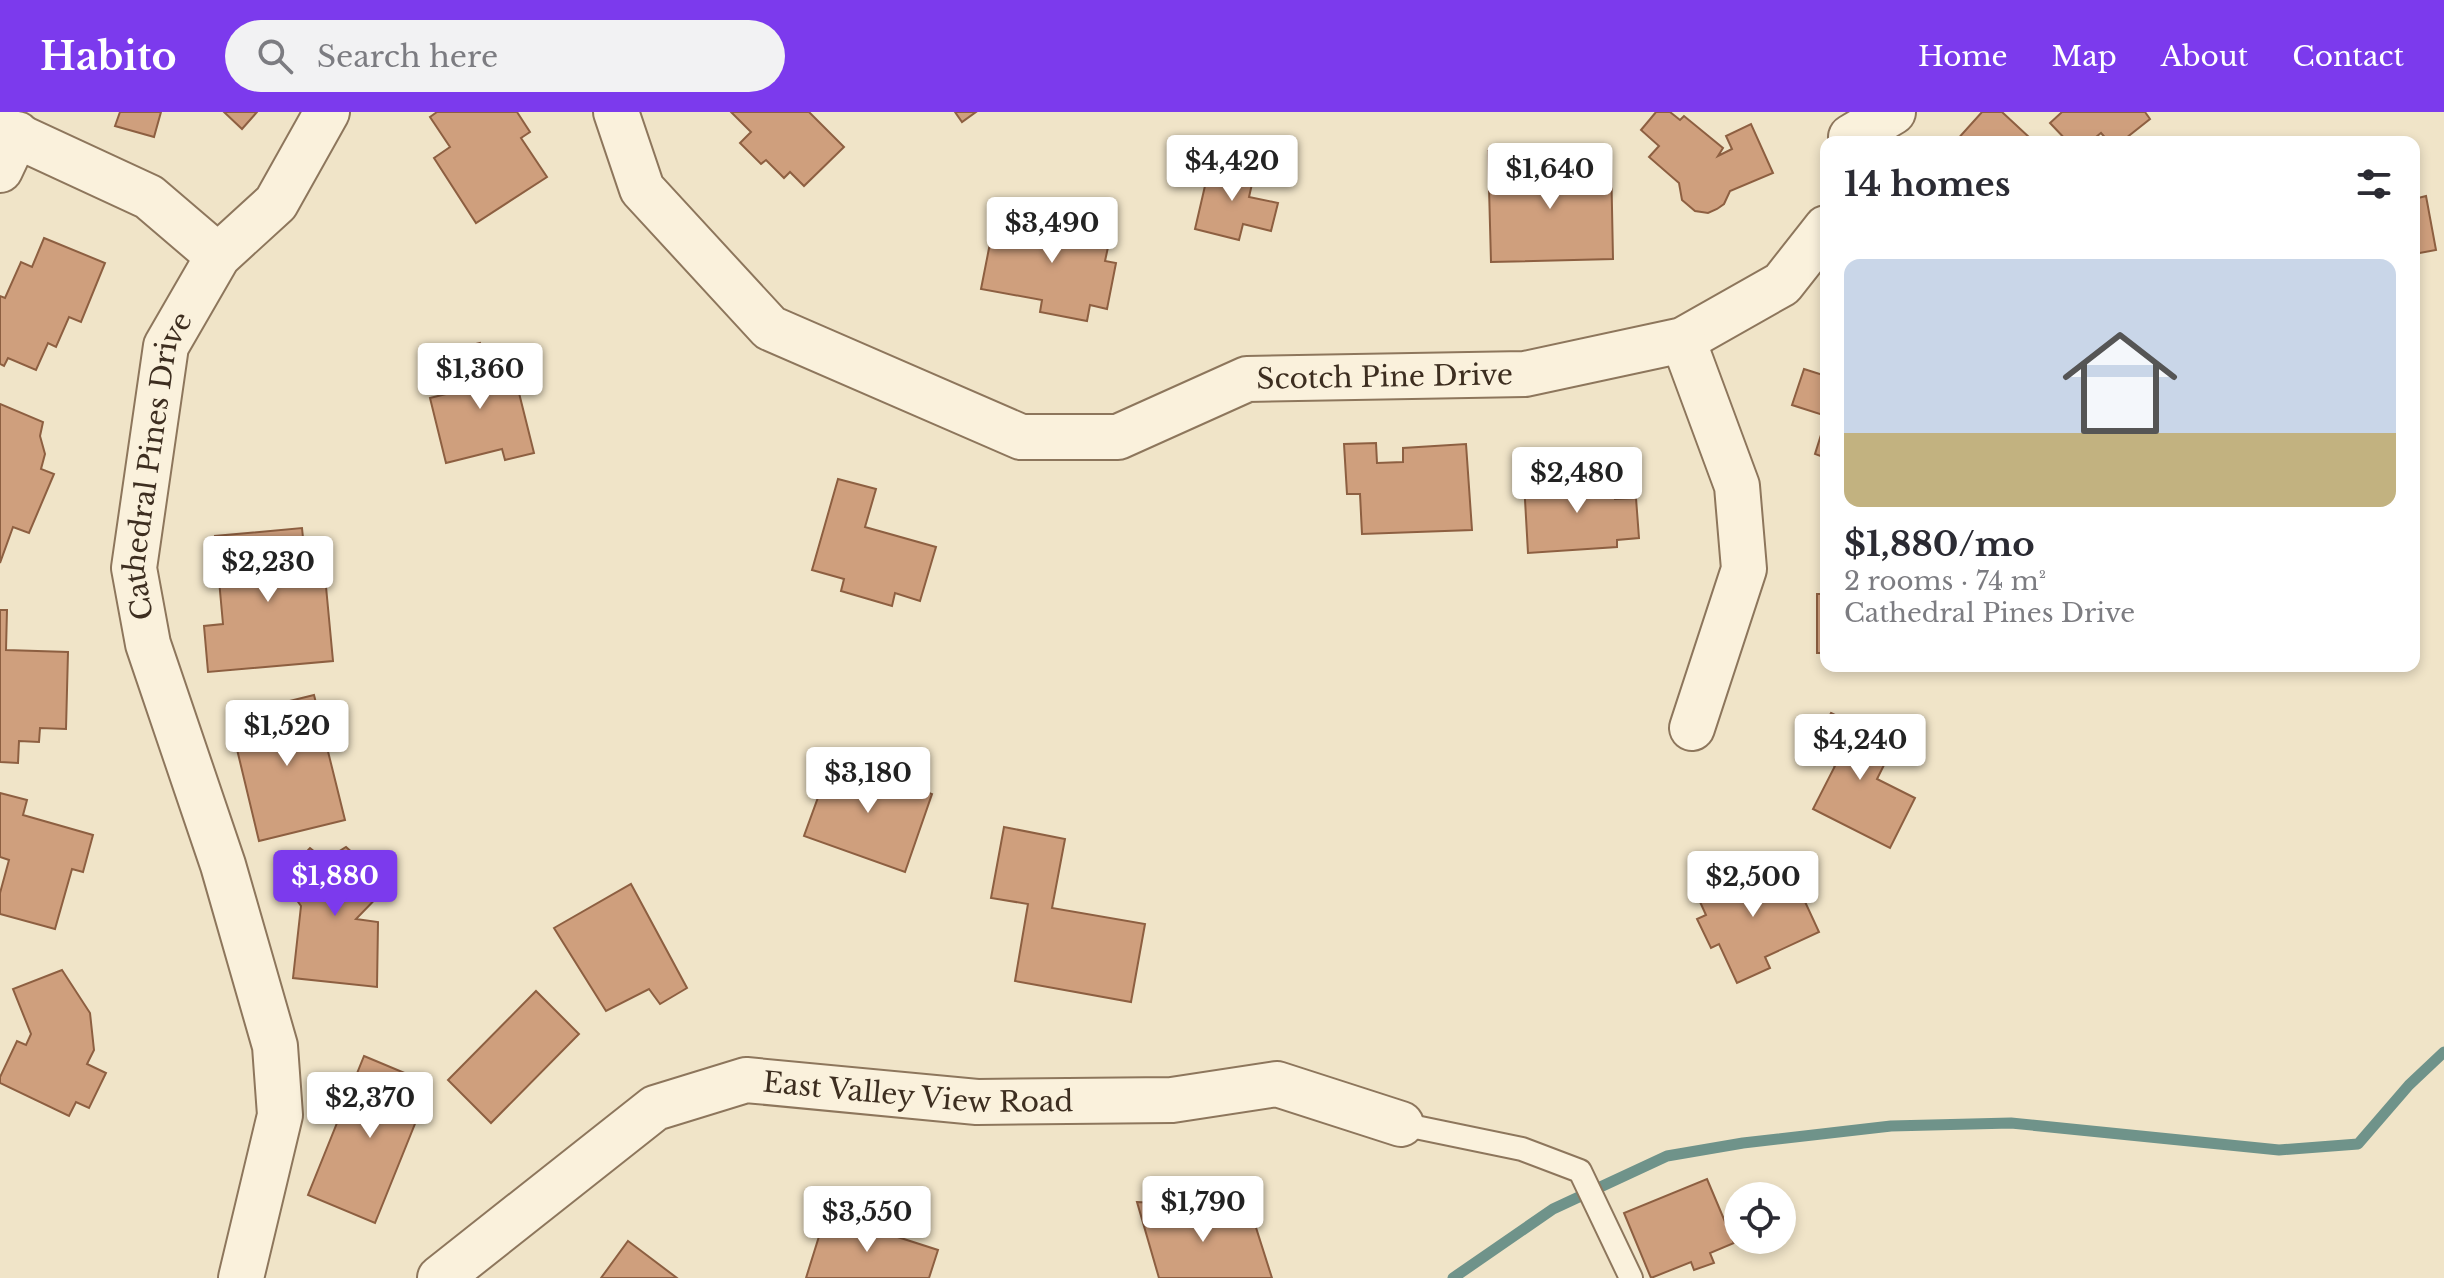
<!DOCTYPE html>
<meta charset="utf-8">
<style>
:root{--surface:#fff;--page:#f2f2f3;--text:#2b2b33;--muted:#7c7c81;--accent:#7c3aed}
body{margin:0;font-family:"Libre Baskerville",serif;background:var(--page);color:var(--text);height:100vh;display:flex;flex-direction:column;font-size:30px;white-space:nowrap}
*{box-sizing:border-box;margin:0}
p{font-size:26px;color:var(--muted)}
.icon{flex:none;width:44px;height:44px;fill:none;stroke:currentColor;stroke-width:2;stroke-linecap:round;stroke-linejoin:round}
.map{position:relative;flex:1;overflow:hidden}
.drawer{position:absolute;left:1820px;top:24px;width:600px;height:536px;display:flex;flex-direction:column;background:var(--surface);border-radius:16px;box-shadow:0 4px 12px #0003}
.drawer>*{flex:none}
.fabs{position:absolute;left:1724px;top:1070px;display:grid;gap:16px}
.fabs a{display:grid;place-items:center;width:72px;height:72px;border-radius:50%;background:var(--surface);box-shadow:0 4px 12px #0003;font-size:40px}
.price{position:absolute;translate:-50% -68px;padding:0 18px;border-radius:8px;background:#fff;color:#222;font-size:26px;line-height:52px;filter:drop-shadow(0 2px 4px #0008)}
.price::after{content:'';position:absolute;left:50%;top:48px;width:24px;height:18px;margin-left:-12px;background:inherit;clip-path:polygon(0 0,100% 0,50% 100%)}
.price.active{background:var(--accent);color:#fff}
ul{padding:0;list-style:none}
li{display:grid;align-content:center;gap:16px;height:424px;padding:0 24px}
li span{display:grid;place-items:center;height:248px;border-radius:16px;color:#555}
li>.icon{margin-inline-start:auto}
span .icon{width:144px;height:144px;fill:#fffc;stroke-width:1}
li b{font-size:34px}
h2{display:flex;justify-content:space-between;align-items:center;height:96px;padding:0 24px;font-size:34px}
header{display:flex;align-items:center;gap:48px;box-sizing:border-box;height:112px;padding:0 40px;background:var(--accent);color:#fff}
header strong{font-size:38px}
nav{display:flex;gap:44px;margin-inline-start:auto;font-size:28px}
.search{width:560px;height:72px;background:var(--page);display:flex;align-items:center;gap:20px;box-sizing:border-box;padding:0 28px;border-radius:44px;color:var(--muted);font-size:30px}
.map>svg:first-child{display:block}
</style>
<header>
<strong>Habito</strong>
<div class="search"><svg class="icon" aria-label="search" viewBox="0 0 24 24"><circle cx="10" cy="10" r="6"/><path d="M15 15l6 6"/></svg>Search here</div>
<nav><a>Home</a><a>Map</a><a>About</a><a>Contact</a></nav>
</header>
<div class="map">
<svg width="2444" height="1166" viewBox="0 0 2444 1166">
<rect width="100%" height="100%" fill="#f0e4c8"/>
<g fill="none" stroke-linecap="round" stroke-linejoin="round">
<polyline stroke="#6f938a" stroke-width="11" points="1453,1166 1553,1097 1667,1044 1743,1031 1891,1014 2011,1011 2279,1038 2358,1032 2409,973 2444,940"/>
</g>
<g fill="#cf9f7d" stroke="#8d5f41" stroke-width="2">
<polygon points="120,0 161,0 154,25 115,14"/>
<polygon points="224,0 257,0 242,17"/>
<polygon points="437,0 517,0 530,20 521,26 547,65 476,111 434,46 450,35 430,5"/>
<polygon points="731,0 809,0 844,35 804,74 790,60 784,66 766,48 761,52 740,31 751,20"/>
<polygon points="955,0 976,0 962,10"/>
<polygon points="1656,0 1670,0 1680,8 1684,4 1723,36 1718,44 1732,37 1726,24 1751,12 1773,61 1730,79 1724,92 1717,97 1708,101 1695,99 1682,88 1679,71 1649,45 1659,34 1641,18"/>
<polygon points="1982,0 2002,0 2030,26 2026,30 1955,30"/>
<polygon points="2062,0 2145,0 2150,7 2121,30 2109,30 2101,21 2090,30 2068,30 2050,11"/>
<polygon points="1521,37 1522,49 1535,49 1535,79 1567,79 1566,47 1611,45 1613,147 1491,150 1488,39"/>
<polygon points="1211,48 1255,59 1249,85 1278,91 1271,119 1243,112 1239,128 1195,117"/>
<polygon points="2426,84 2436,138 2414,142 2414,87"/>
<polygon points="1022,99 1112,117 1105,149 1116,151 1107,197 1090,193 1087,209 1040,200 1042,188 981,177 993,116 1018,121"/>
<polygon points="44,126 105,151 81,210 69,205 56,235 48,231 36,258 8,246 4,254 0,252 0,184 5,186 21,150 32,155"/>
<polygon points="480,231 490,271 515,265 534,341 505,348 502,337 446,351 430,286 454,280 444,240"/>
<polygon points="1804,257 1826,264 1826,304 1792,293"/>
<polygon points="0,292 43,310 40,324 45,342 41,357 54,362 29,421 13,415 0,451"/>
<polygon points="1826,307 1826,346 1815,342"/>
<polygon points="1376,331 1377,351 1403,350 1403,336 1466,332 1472,418 1362,422 1360,382 1347,382 1344,332"/>
<polygon points="1613,365 1615,387 1636,386 1639,426 1617,428 1617,435 1528,441 1524,370"/>
<polygon points="838,367 876,377 865,415 936,435 920,489 895,481 892,494 841,479 844,467 812,458"/>
<polygon points="302,416 307,465 325,464 333,549 208,560 204,514 223,512 215,424"/>
<rect x="1817" y="482" width="9" height="59"/>
<polygon points="0,498 7,498 6,538 68,540 66,617 40,616 39,630 19,629 18,651 0,650"/>
<polygon points="314,583 345,708 259,729 229,604"/>
<polygon points="1831,601 1894,633 1877,667 1915,686 1890,736 1813,697 1835,654 1811,641"/>
<polygon points="832,647 932,682 905,760 804,724"/>
<polygon points="0,681 27,688 23,703 93,723 83,760 72,757 55,817 0,802 0,781 9,748 0,745"/>
<polygon points="1004,715 1065,727 1052,796 1145,812 1131,890 1015,869 1028,792 991,786"/>
<polygon points="346,735 389,773 356,807 378,810 377,875 293,866 301,794 281,766 310,736 325,748"/>
<polygon points="1724,755 1735,779 1789,755 1819,820 1765,845 1770,856 1737,871 1719,832 1711,836 1697,807 1706,803 1691,770"/>
<polygon points="631,772 687,876 660,892 649,877 606,899 554,816"/>
<polygon points="62,858 90,901 94,938 87,952 106,961 89,996 76,990 69,1004 0,971 0,965 17,929 26,933 31,922 13,877"/>
<polygon points="536,879 579,922 491,1011 448,968"/>
<polygon points="364,944 431,972 375,1111 308,1083"/>
<polygon points="1707,1067 1734,1131 1710,1141 1714,1151 1694,1158 1691,1150 1651,1166 1624,1101"/>
<polygon points="1137,1090 1186,1093 1195,1110 1251,1100 1272,1166 1159,1166"/>
<polygon points="826,1102 938,1138 929,1166 806,1166"/>
<polygon points="628,1129 677,1166 601,1166"/>
</g>
<g fill="none" stroke-linecap="round" stroke-linejoin="round">
<defs>
<polyline id="service" points="1401,1012 1522,1037 1580,1059 1631,1166"/>
<g id="minor">
<path id="s1" d="M616,0l26,77 128,139 251,109h97l129,-58 278,-5 158,-34 99,-56 44,-56"/>
<polyline points="0,16 149,85 218,144"/>
<polyline points="1851,25 1893,0"/>
<polyline points="0,58 17,22"/>
<polyline points="1683,228 1737,374 1744,457 1692,616"/>
<path id="s2" d="M241,1166l39,-163 -5,-69 -52,-181 -75,-221 -14,-76 32,-222 52,-90 58,-53 51,-91"/>
<path id="s3" d="M440,1166l215,-170 91,-28 231,22 195,-2 105,-16 124,40"/>
</g>
</defs>
<use href="#service" stroke="#8d765c" stroke-width="26"/>
<use href="#minor" stroke="#8d765c" stroke-width="48"/>
<use href="#service" stroke="#faf1dc" stroke-width="22"/>
<use href="#minor" stroke="#faf1dc" stroke-width="44"/>
</g>
<g text-anchor="middle" dominant-baseline="central" stroke-width="7" stroke-linejoin="round" paint-order="stroke">
<g font-size="28" fill="#3d2e20" stroke="#f7eed8">
<text stroke="none"><textPath href="#s1" startOffset="920">Scotch Pine Drive</textPath></text>
<text stroke="none"><textPath href="#s2" startOffset="840">Cathedral Pines Drive</textPath></text>
<text stroke="none"><textPath href="#s3" startOffset="542">East Valley View Road</textPath></text>
</g>
</g>
</svg>
<div class="fabs">
<a><svg class="icon" aria-label="locate" viewBox="0 0 24 24"><circle cx="12" cy="12" r="6"/><path d="M12 2v4M12 18v4M2 12h4M18 12h4"/></svg></a>
</div>
<b class="price" style="left:1232px;top:91px">$4,420</b>
<b class="price" style="left:1550px;top:99px">$1,640</b>
<b class="price" style="left:1052px;top:153px">$3,490</b>
<b class="price" style="left:480px;top:299px">$1,360</b>
<b class="price" style="left:1577px;top:403px">$2,480</b>
<b class="price" style="left:268px;top:492px">$2,230</b>
<b class="price" style="left:287px;top:656px">$1,520</b>
<b class="price" style="left:1860px;top:670px">$4,240</b>
<b class="price" style="left:868px;top:703px">$3,180</b>
<b class="price active" style="left:335px;top:806px">$1,880</b>
<b class="price" style="left:1753px;top:807px">$2,500</b>
<b class="price" style="left:370px;top:1028px">$2,370</b>
<b class="price" style="left:1203px;top:1132px">$1,790</b>
<b class="price" style="left:867px;top:1142px">$3,550</b>
<section class="drawer">
<h2>14 homes<svg class="icon" aria-label="filters" viewBox="0 0 24 24"><path d="M4 7h16M4 17h16"/><circle cx="9" cy="7" r="2"/><circle cx="15" cy="17" r="2"/></svg></h2>
<ul>
<li><span style="background:linear-gradient(#c9d6e8 70%,#c2b280 0)"><svg class="icon" aria-label="home" viewBox="0 0 24 24"><path d="M3 11l9-7 9 7M6 9v11h12V9"/></svg></span><div><b>$1,880/mo</b><p>2 rooms · 74 m²</p><p>Cathedral Pines Drive</p></div></li>
</ul>
</section>
</div>
